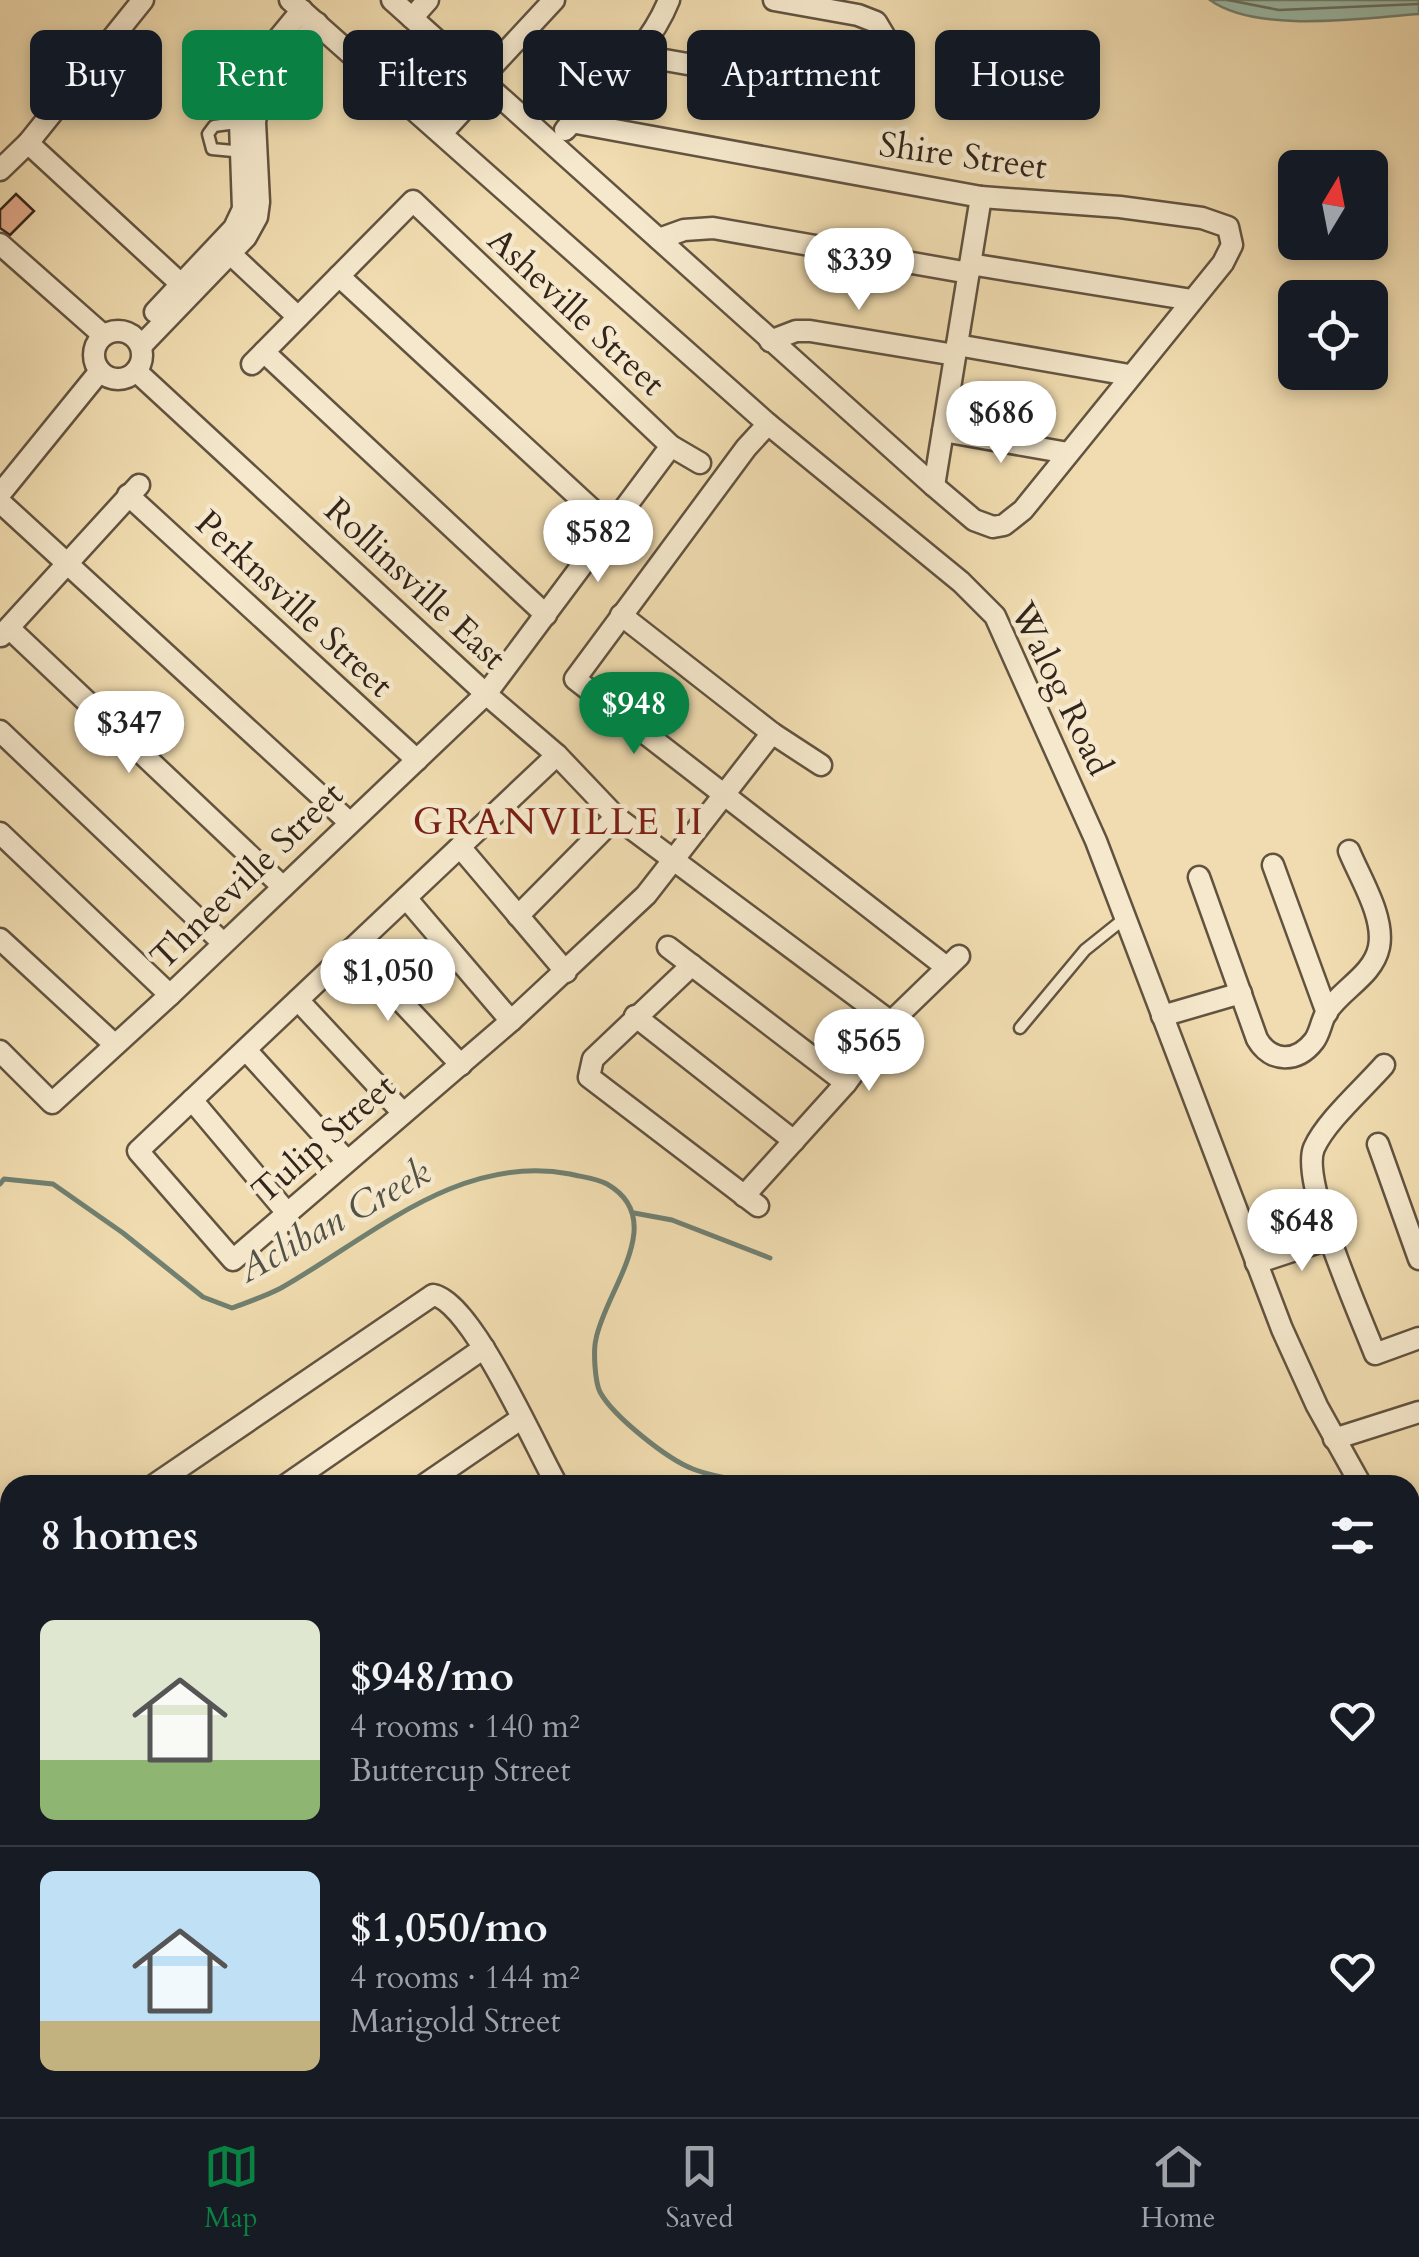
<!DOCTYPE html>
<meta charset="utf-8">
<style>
:root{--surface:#171b24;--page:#20242c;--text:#f1f3f6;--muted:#9ea1a6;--line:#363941;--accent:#0b8043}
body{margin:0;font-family:Cardo,serif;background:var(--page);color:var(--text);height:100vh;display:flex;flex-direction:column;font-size:38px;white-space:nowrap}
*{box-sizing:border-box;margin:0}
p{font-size:32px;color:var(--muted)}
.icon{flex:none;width:55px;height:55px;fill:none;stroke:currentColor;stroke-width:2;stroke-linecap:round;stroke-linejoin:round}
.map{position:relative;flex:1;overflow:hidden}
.side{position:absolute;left:0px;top:1475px;width:1420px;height:642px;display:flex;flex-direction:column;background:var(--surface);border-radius:30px 30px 0 0;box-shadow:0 5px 15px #0003}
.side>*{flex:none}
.hud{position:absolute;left:30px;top:30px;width:1360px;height:90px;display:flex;gap:20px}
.needle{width:65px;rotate:10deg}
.buttons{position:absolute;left:1278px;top:150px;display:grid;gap:20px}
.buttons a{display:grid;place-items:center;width:110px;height:110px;border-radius:15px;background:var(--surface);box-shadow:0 5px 15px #0003;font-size:50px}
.price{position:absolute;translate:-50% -85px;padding:0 22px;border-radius:35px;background:#fff;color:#222;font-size:32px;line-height:65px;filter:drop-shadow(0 2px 5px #0008)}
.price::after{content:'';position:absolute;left:50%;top:60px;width:30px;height:22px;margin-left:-15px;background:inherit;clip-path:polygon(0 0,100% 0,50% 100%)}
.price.active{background:var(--accent);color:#fff}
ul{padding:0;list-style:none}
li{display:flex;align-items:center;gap:30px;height:250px;padding:0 40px}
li+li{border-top:2px solid var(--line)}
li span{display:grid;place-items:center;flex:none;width:280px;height:200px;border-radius:15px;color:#555}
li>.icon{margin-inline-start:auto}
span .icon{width:120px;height:120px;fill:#fffc;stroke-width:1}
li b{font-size:42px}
h2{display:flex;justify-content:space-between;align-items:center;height:120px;padding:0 40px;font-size:42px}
.chip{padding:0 35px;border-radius:15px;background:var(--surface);box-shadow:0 5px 15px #0003;font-size:35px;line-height:90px}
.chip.active{background:var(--accent);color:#fff}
.tabs{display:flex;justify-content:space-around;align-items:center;height:140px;border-top:2px solid var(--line);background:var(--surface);font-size:28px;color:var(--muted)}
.tabs a{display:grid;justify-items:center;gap:5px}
.tabs .active{color:var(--accent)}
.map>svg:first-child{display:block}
</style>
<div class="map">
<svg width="1419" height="2117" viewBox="0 0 1419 2117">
<rect width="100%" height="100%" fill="#f0dcb0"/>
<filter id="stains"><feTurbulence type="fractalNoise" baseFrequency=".002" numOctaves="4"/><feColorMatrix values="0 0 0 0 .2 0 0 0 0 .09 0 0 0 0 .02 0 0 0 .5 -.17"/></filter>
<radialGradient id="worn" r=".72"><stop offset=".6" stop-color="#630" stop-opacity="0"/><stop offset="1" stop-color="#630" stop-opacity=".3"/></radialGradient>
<path fill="#9abcab" stroke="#718071" stroke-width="2.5" d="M1210,0h209v14c-56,4 -162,20 -209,-14z"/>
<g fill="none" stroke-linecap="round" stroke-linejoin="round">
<polyline stroke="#667063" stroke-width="2.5" points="1228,0 1279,10 1419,4"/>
<g stroke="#718071" stroke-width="5">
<path d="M0,1184l4,-5 49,5 70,49 80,64 29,11c16,-6 34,-12 49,-20 90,-51 178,-135 289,-114 12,3 26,4 37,10 63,36 -2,107 -11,155 -3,12 -1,43 4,53 13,24 67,67 93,77 22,9 50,11 74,16"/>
<polyline points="634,1213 672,1220 770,1258"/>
<polyline points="1236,2108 1237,2117"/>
</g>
</g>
<polygon fill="#e2aa8a" stroke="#33251b" stroke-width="2.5" points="16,194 34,211 10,235 0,228 0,210"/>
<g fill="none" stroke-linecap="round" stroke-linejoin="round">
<defs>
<g id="lane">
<polyline points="244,122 214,126 208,134 212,149 244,152"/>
<polyline points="1020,1028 1085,950 1125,918"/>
</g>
<g id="street">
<polyline points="290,0 768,424 961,582 995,616 1096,841 1282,1329 1317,1406 1361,1485"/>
<polyline points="392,0 934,486 974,520 993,527 1004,525 1023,510 1223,263 1232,245 1228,227 1202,218 1120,207 981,197 571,122"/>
<polyline points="412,18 428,0"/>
<polyline points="636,55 882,98 896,94 900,81 885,37 876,22 858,15 774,0"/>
<polyline points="430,122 475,72 488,71 554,0"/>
<path d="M565,130c37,-42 83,-77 104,-130"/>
<polyline points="442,133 488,83 488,73"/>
<polyline points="28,143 182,285"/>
<polyline points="0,170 28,143 143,0"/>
<polyline points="659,239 684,230 713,228 969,273"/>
<polyline points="0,244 103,335"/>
<polyline points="221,245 298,317"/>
<polyline points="970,264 1192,300"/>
<polyline points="339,276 610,526"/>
<polyline points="155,312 234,228 243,209 240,123 244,80 302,10"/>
<circle cx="118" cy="355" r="24"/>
<polyline points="770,341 796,331 810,331 955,355"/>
<polyline points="957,345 1129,375"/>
<polyline points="141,346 246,237 257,217 259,202 255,122 260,92 317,23"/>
<polyline points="264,352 546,615"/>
<polyline points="252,364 413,201 671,446 700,463"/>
<polyline points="136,371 486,694 557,755 616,817 891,1022"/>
<polyline points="768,424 746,448 575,679 945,966"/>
<polyline points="943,431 1068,453"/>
<polyline points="934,486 981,197"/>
<polyline points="0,494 100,371"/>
<polyline points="128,495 417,760"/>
<polyline points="0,502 349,822"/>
<polyline points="621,615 772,733 821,765"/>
<polyline points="9,628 283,887"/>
<polyline points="1,636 139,485"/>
<polyline points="0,731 223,943"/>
<polyline points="557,755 138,1151 233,1260 511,1021 646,895 772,733"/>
<polyline points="0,833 170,995"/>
<polyline points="460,847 566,972"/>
<polyline points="1273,865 1327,1013"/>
<path d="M1199,877l58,162c14,24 40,24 57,2 6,-8 7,-19 12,-28 15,-24 47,-37 53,-66 6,-30 -19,-69 -30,-96"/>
<polyline points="406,898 511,1021"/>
<polyline points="518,916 616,817"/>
<polyline points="0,939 114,1044"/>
<polyline points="668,947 846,1083"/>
<polyline points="352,949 461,1065"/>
<polyline points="692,965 593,1059 589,1077 758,1206"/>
<polyline points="298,1000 403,1113"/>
<polyline points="635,1016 794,1141"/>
<polyline points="1162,1016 1241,993"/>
<polyline points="246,1050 347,1161"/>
<polyline points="0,1051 52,1103 170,995 486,694 671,446"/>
<path d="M1384,1065c-20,23 -58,56 -70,83 -14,34 46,167 61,206l44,-16"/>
<polyline points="192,1100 288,1214"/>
<polyline points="1378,1144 1419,1259"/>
<polyline points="744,1196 846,1083 891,1022 959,956"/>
<polyline points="1256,1263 1332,1238"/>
<polyline points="1334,1439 1419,1412"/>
<path d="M154,1485l279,-190c39,6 103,154 124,190"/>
<polyline points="286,1485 484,1348"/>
<polyline points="424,1485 522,1418"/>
<polyline points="0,1515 10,1525"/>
<polyline points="1410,1563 1419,1577"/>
<polyline points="0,1590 10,1583"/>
<polyline points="0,1624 10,1634"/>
<polyline points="0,1744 10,1754"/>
<polyline points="0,1846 10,1856"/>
<polyline points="1410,1935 1419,1929"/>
<polyline points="0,1943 10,1953"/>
<polyline points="1410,2036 1419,2030"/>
<polyline points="0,2064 10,2074"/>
<polyline points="1410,2064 1419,2080"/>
<polyline points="44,2108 53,2117"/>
<polyline points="311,2108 336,2117"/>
<polyline points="572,2108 602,2117"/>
<polyline points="1077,2108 1079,2117"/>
<polyline points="136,2117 140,2108"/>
<polyline points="229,2117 232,2108"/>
<polyline points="397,2117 401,2108"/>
<polyline points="746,2117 751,2108"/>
<polyline points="1274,2117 1275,2108"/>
<polyline points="1355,2117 1356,2108"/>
<polyline points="1377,2117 1393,2108"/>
</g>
</defs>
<use href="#lane" stroke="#625340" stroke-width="15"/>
<use href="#street" stroke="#625340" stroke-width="25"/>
<g stroke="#33251b" stroke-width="4" stroke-dasharray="8 5" stroke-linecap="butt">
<polyline points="1131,1481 1133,1485"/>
<polyline points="1410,1661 1419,1657"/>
<polyline points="1410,1696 1415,1710"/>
<polyline points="1410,1746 1419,1742"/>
</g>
<use href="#lane" stroke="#f5e8cc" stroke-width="10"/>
<use href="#street" stroke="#f5e8cc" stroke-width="20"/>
</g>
<g text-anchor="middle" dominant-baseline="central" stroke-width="9" stroke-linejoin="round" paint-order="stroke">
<g font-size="35" fill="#33251b" stroke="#f5e8cc">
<text transform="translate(963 156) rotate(8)">Shire Street</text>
<text transform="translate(576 312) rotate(43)">Asheville Street</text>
<text transform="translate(415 584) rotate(43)">Rollinsville East</text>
<text transform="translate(294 604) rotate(43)">Perknsville Street</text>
<text transform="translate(1061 689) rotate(64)">Walog Road</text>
<text transform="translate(247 876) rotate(-44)">Thneeville Street</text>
<text transform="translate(324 1139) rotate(-41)">Tulip Street</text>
</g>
<g font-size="38" letter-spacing="2.5" fill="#7a1f14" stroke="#f5e8cc">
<text x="559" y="822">GRANVILLE II</text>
</g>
<g font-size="38" font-style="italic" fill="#525246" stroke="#f5e8cc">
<text transform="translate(334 1221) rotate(-29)">Acliban Creek</text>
</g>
</g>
<rect width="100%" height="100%" filter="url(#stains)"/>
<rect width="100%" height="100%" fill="url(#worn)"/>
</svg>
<div class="buttons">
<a><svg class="needle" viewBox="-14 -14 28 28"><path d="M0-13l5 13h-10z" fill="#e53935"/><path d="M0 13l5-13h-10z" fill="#9ea1a6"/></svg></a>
<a><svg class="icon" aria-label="locate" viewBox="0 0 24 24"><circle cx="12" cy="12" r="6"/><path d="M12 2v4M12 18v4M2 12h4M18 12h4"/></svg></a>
</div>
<b class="price" style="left:859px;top:313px">$339</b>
<b class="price" style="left:1001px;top:466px">$686</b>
<b class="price" style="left:598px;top:585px">$582</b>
<b class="price active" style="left:634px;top:757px">$948</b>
<b class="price" style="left:129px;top:776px">$347</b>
<b class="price" style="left:388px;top:1024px">$1,050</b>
<b class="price" style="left:869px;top:1094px">$565</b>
<b class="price" style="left:1302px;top:1274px">$648</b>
<div class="hud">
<a class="chip">Buy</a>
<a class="chip active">Rent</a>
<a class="chip">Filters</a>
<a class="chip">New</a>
<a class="chip">Apartment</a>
<a class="chip">House</a>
</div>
<section class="side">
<h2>8 homes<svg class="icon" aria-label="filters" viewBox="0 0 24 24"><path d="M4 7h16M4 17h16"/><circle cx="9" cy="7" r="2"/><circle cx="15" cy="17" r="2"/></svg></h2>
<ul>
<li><span style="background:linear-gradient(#dfe7d0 70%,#8fb573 0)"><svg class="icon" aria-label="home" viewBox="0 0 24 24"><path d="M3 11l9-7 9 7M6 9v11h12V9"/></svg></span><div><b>$948/mo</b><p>4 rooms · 140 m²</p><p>Buttercup Street</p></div><svg class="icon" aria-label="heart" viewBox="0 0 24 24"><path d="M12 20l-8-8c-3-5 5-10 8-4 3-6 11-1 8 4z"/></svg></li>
<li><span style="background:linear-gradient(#bfe0f5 75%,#c2b280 0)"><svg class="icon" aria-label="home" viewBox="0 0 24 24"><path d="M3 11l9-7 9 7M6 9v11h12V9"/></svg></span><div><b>$1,050/mo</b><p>4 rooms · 144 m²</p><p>Marigold Street</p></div><svg class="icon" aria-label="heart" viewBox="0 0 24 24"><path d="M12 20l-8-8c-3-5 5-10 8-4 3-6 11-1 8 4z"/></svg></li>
</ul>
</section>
</div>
<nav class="tabs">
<a class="active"><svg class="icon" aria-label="map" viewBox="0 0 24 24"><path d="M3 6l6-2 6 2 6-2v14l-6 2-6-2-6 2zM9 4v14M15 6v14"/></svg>Map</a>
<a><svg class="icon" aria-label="saved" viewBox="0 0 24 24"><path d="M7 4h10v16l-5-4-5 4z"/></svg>Saved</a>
<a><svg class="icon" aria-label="home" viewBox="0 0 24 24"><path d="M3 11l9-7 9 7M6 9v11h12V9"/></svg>Home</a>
</nav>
